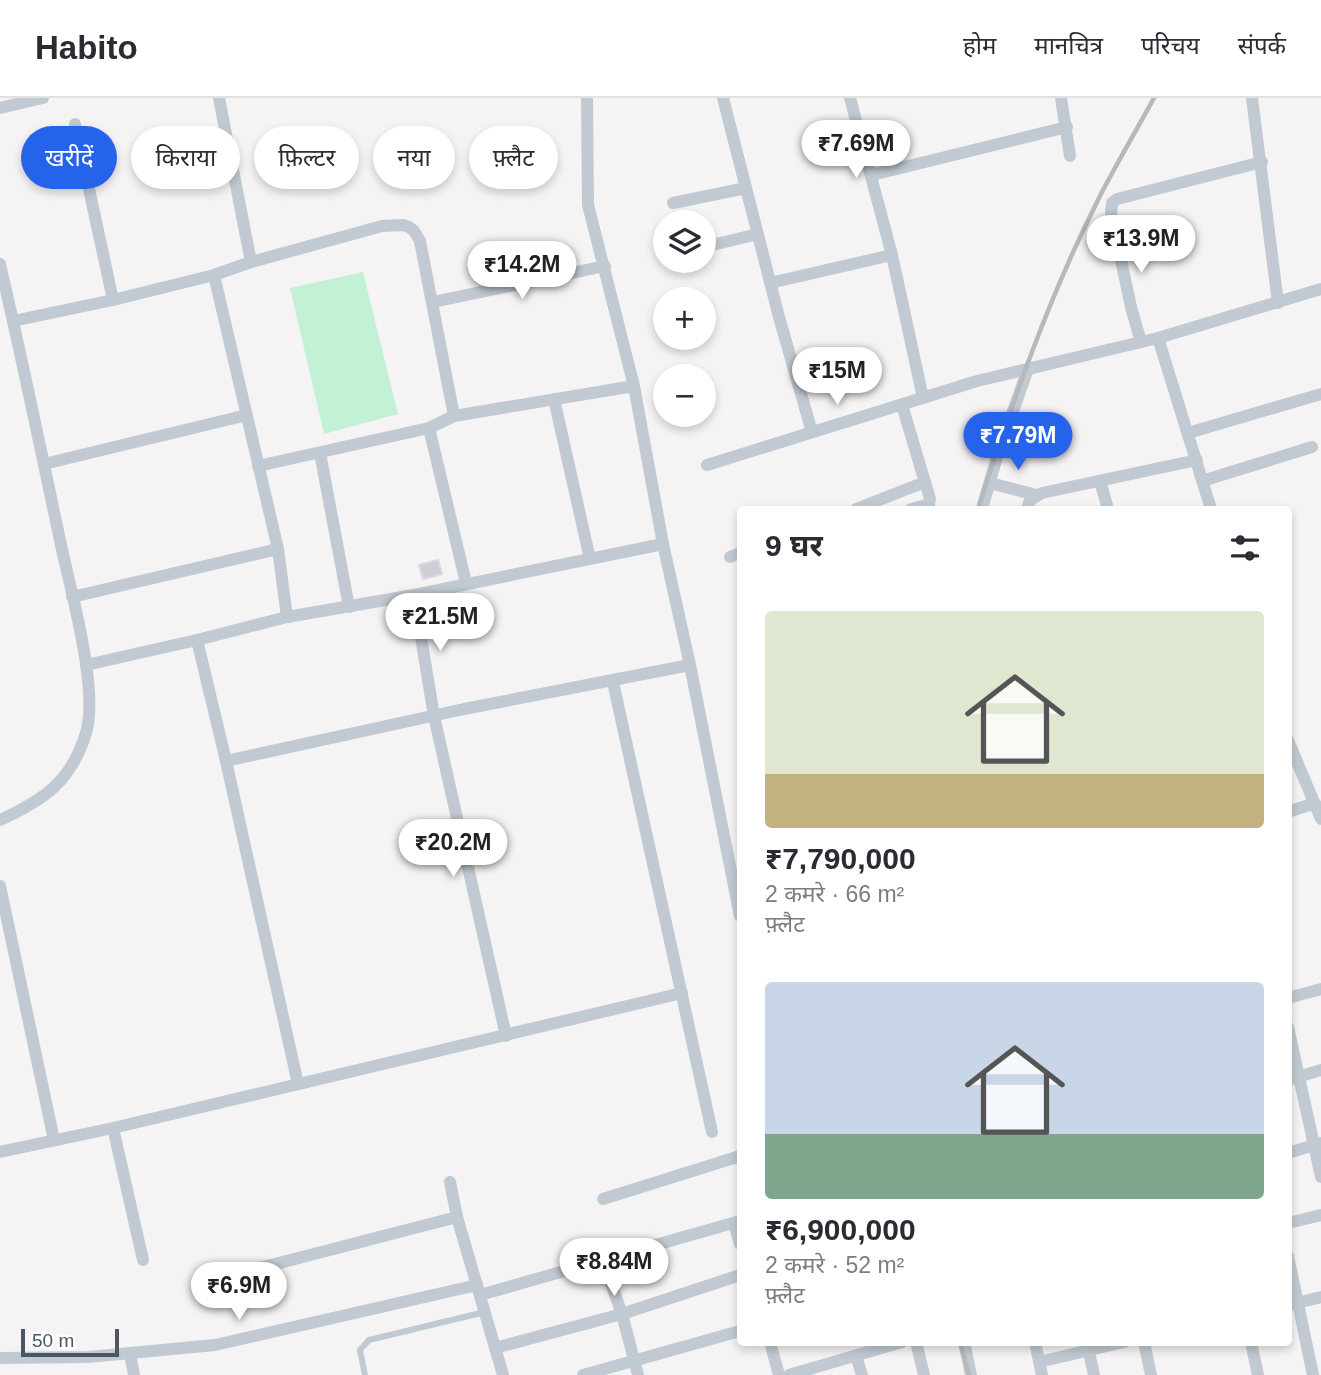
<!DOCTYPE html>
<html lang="hi">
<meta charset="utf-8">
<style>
:root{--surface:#fff;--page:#f2f2f3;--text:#2b2b33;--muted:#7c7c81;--line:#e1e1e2;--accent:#2563eb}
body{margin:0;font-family:Helvetica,"Noto Sans Devanagari",sans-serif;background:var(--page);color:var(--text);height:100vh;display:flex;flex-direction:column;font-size:26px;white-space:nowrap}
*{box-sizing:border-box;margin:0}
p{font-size:23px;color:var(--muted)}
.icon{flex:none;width:38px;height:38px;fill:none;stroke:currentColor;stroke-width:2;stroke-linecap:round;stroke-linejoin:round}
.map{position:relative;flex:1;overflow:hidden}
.details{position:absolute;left:737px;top:408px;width:555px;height:840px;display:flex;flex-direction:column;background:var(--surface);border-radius:7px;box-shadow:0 4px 10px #0003}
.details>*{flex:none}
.banner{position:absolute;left:21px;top:28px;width:611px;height:63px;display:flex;gap:14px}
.fabs{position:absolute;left:653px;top:112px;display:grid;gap:14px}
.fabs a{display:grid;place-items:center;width:63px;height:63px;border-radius:50%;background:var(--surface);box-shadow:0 4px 10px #0003;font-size:35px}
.scale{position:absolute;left:21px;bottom:18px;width:98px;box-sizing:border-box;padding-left:7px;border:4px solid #4a5661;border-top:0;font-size:19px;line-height:24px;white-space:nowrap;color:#4a5661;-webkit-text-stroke:5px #fff;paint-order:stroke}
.price{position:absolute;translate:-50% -60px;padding:0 16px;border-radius:24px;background:#fff;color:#222;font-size:23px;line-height:46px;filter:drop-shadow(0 2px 4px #0008)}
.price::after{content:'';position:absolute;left:50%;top:42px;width:21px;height:16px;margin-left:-10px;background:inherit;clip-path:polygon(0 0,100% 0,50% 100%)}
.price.current{background:var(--accent);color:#fff}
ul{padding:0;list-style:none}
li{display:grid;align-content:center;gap:14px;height:371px;padding:0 28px}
li span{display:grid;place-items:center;height:217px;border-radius:7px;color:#555}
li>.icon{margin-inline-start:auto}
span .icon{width:126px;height:126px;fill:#fffc;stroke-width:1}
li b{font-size:30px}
h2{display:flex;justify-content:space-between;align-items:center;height:84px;padding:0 28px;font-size:30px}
.pill{padding:0 24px;border-radius:32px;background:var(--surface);box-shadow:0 4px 10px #0003;font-size:24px;line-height:63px}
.pill.current{background:var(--accent);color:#fff}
header{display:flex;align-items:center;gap:42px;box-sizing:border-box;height:98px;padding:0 35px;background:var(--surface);border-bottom:2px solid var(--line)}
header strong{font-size:33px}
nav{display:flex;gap:38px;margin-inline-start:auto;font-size:24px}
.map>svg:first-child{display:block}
</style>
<header>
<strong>Habito</strong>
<nav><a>होम</a><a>मानचित्र</a><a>परिचय</a><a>संपर्क</a></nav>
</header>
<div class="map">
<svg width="1321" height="1277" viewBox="0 0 1321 1277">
<rect width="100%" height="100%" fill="#f5f3f3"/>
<polygon fill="#c3f1d5" points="363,174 398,316 324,336 290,190"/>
<polygon fill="#cdcfd5" stroke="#d7d9de" stroke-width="2" points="438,462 442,476 423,481 419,467"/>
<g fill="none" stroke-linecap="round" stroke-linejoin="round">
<polyline stroke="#c1cad2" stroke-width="6" points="365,1277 360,1252 369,1242 485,1214"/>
<g stroke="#c1cad2" stroke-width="12">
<polyline points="219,0 251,164"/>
<polyline points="587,0 588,107 634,288 663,446 690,567 740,818"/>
<polyline points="723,0 779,219 812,334"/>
<polyline points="850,0 892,157 923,300"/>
<polyline points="1061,0 1070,58"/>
<polyline points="1252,0 1278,205"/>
<polyline points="0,10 43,0"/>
<polyline points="75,26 113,202"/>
<polyline points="872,77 1067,29"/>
<polyline points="673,105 746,90"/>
<polyline points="704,149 758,136"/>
<path d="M0,166c22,94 41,187 61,281 10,47 38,144 25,188 -15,49 -42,67 -86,87"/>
<polyline points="214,177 278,451 287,519"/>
<polyline points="770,185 892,157"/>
<polyline points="433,204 605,168"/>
<polyline points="13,223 113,202 214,177 251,164 382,128 403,127 409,129 414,133 420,143 454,318"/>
<polyline points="1158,240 1211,411"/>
<polyline points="1141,244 1131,209 1111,115 1112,105 1117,101 1262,64"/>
<polyline points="554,301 590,461"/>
<polyline points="902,307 930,401 929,406 911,411"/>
<polyline points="429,330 466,485"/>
<polyline points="1188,335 1321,296"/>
<polyline points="320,355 349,509"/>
<polyline points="44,366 247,317"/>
<polyline points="707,367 977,283 1158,240 1321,191"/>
<polyline points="258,368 429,330 454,318 634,288"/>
<polyline points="1100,383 1108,411"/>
<polyline points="1202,383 1312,349"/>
<polyline points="990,385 1036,397"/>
<polyline points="856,411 925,384"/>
<polyline points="982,411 998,355 1028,271"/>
<polyline points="1027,411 1030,402 1042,395 1197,362"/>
<polyline points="730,459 740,455"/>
<polyline points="414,497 434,618 506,938"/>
<polyline points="72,499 278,451"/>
<polyline points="197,542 226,663 298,986"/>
<polyline points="86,567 197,542 287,519 414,497 663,446"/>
<polyline points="613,584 712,1034"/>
<polyline points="1288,642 1321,721"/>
<polyline points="226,663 464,611 690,567"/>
<polyline points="1288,714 1315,705"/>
<polyline points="0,788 54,1042"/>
<polyline points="1288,900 1321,891"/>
<polyline points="1288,929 1321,1079"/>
<polyline points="1288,982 1321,972"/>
<polyline points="113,1030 143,1162"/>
<polyline points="0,1054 113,1030 682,895"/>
<polyline points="1288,1055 1321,1045"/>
<polyline points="450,1084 457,1119 503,1277"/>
<polyline points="603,1101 740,1058"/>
<polyline points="734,1125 740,1146"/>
<polyline points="1288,1125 1321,1117"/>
<polyline points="1288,1158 1313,1277"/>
<polyline points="603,1163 622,1216 638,1277"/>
<polyline points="206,1184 457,1119"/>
<polyline points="480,1197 740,1123"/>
<polyline points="1288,1207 1321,1199"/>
<polyline points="770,1244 779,1277"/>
<polyline points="916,1244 924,1277"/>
<polyline points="964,1244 971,1277"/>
<polyline points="1035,1244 1042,1277"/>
<polyline points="1144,1244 1151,1277"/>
<polyline points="1251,1244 1258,1277"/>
<polyline points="1087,1245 1094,1277"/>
<polyline points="495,1250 622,1216 740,1177"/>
<polyline points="130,1255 134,1277"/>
<polyline points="856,1258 862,1277"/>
<polyline points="0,1260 88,1259 215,1247 477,1187"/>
<polyline points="1039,1264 1124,1244"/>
<polyline points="583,1277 740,1233"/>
<polyline points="789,1277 902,1244"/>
</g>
<g stroke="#b5b8bd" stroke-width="4.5">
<path d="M978,411c34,-106 71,-213 122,-313 17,-33 36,-65 54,-98"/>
<polyline points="960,1244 969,1277"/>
</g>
</g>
</svg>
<div class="fabs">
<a><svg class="icon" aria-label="layers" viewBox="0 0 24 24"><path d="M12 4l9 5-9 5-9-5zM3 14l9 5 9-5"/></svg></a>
<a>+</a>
<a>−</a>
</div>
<div class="scale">50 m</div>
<b class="price" style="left:856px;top:82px">₹7.69M</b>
<b class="price" style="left:1141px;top:177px">₹13.9M</b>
<b class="price" style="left:522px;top:203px">₹14.2M</b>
<b class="price" style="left:837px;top:309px">₹15M</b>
<b class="price current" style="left:1018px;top:374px">₹7.79M</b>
<b class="price" style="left:440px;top:555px">₹21.5M</b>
<b class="price" style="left:453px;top:781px">₹20.2M</b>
<b class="price" style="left:614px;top:1200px">₹8.84M</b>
<b class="price" style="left:239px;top:1224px">₹6.9M</b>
<div class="banner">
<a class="pill current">खरीदें</a>
<a class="pill">किराया</a>
<a class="pill">फ़िल्टर</a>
<a class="pill">नया</a>
<a class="pill">फ़्लैट</a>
</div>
<section class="details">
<h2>9 घर<svg class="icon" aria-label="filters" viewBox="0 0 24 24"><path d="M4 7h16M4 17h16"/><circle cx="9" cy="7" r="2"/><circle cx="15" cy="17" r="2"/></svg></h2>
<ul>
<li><span style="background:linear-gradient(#dfe7d0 75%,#c2b280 0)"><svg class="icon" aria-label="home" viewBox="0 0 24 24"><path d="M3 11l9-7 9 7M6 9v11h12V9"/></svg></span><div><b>₹7,790,000</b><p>2 कमरे · 66 m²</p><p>फ़्लैट</p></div></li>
<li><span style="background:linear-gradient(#c9d6e8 70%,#7fa58c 0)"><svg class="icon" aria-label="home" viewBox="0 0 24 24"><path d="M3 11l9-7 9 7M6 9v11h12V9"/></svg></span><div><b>₹6,900,000</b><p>2 कमरे · 52 m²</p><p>फ़्लैट</p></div></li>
</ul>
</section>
</div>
